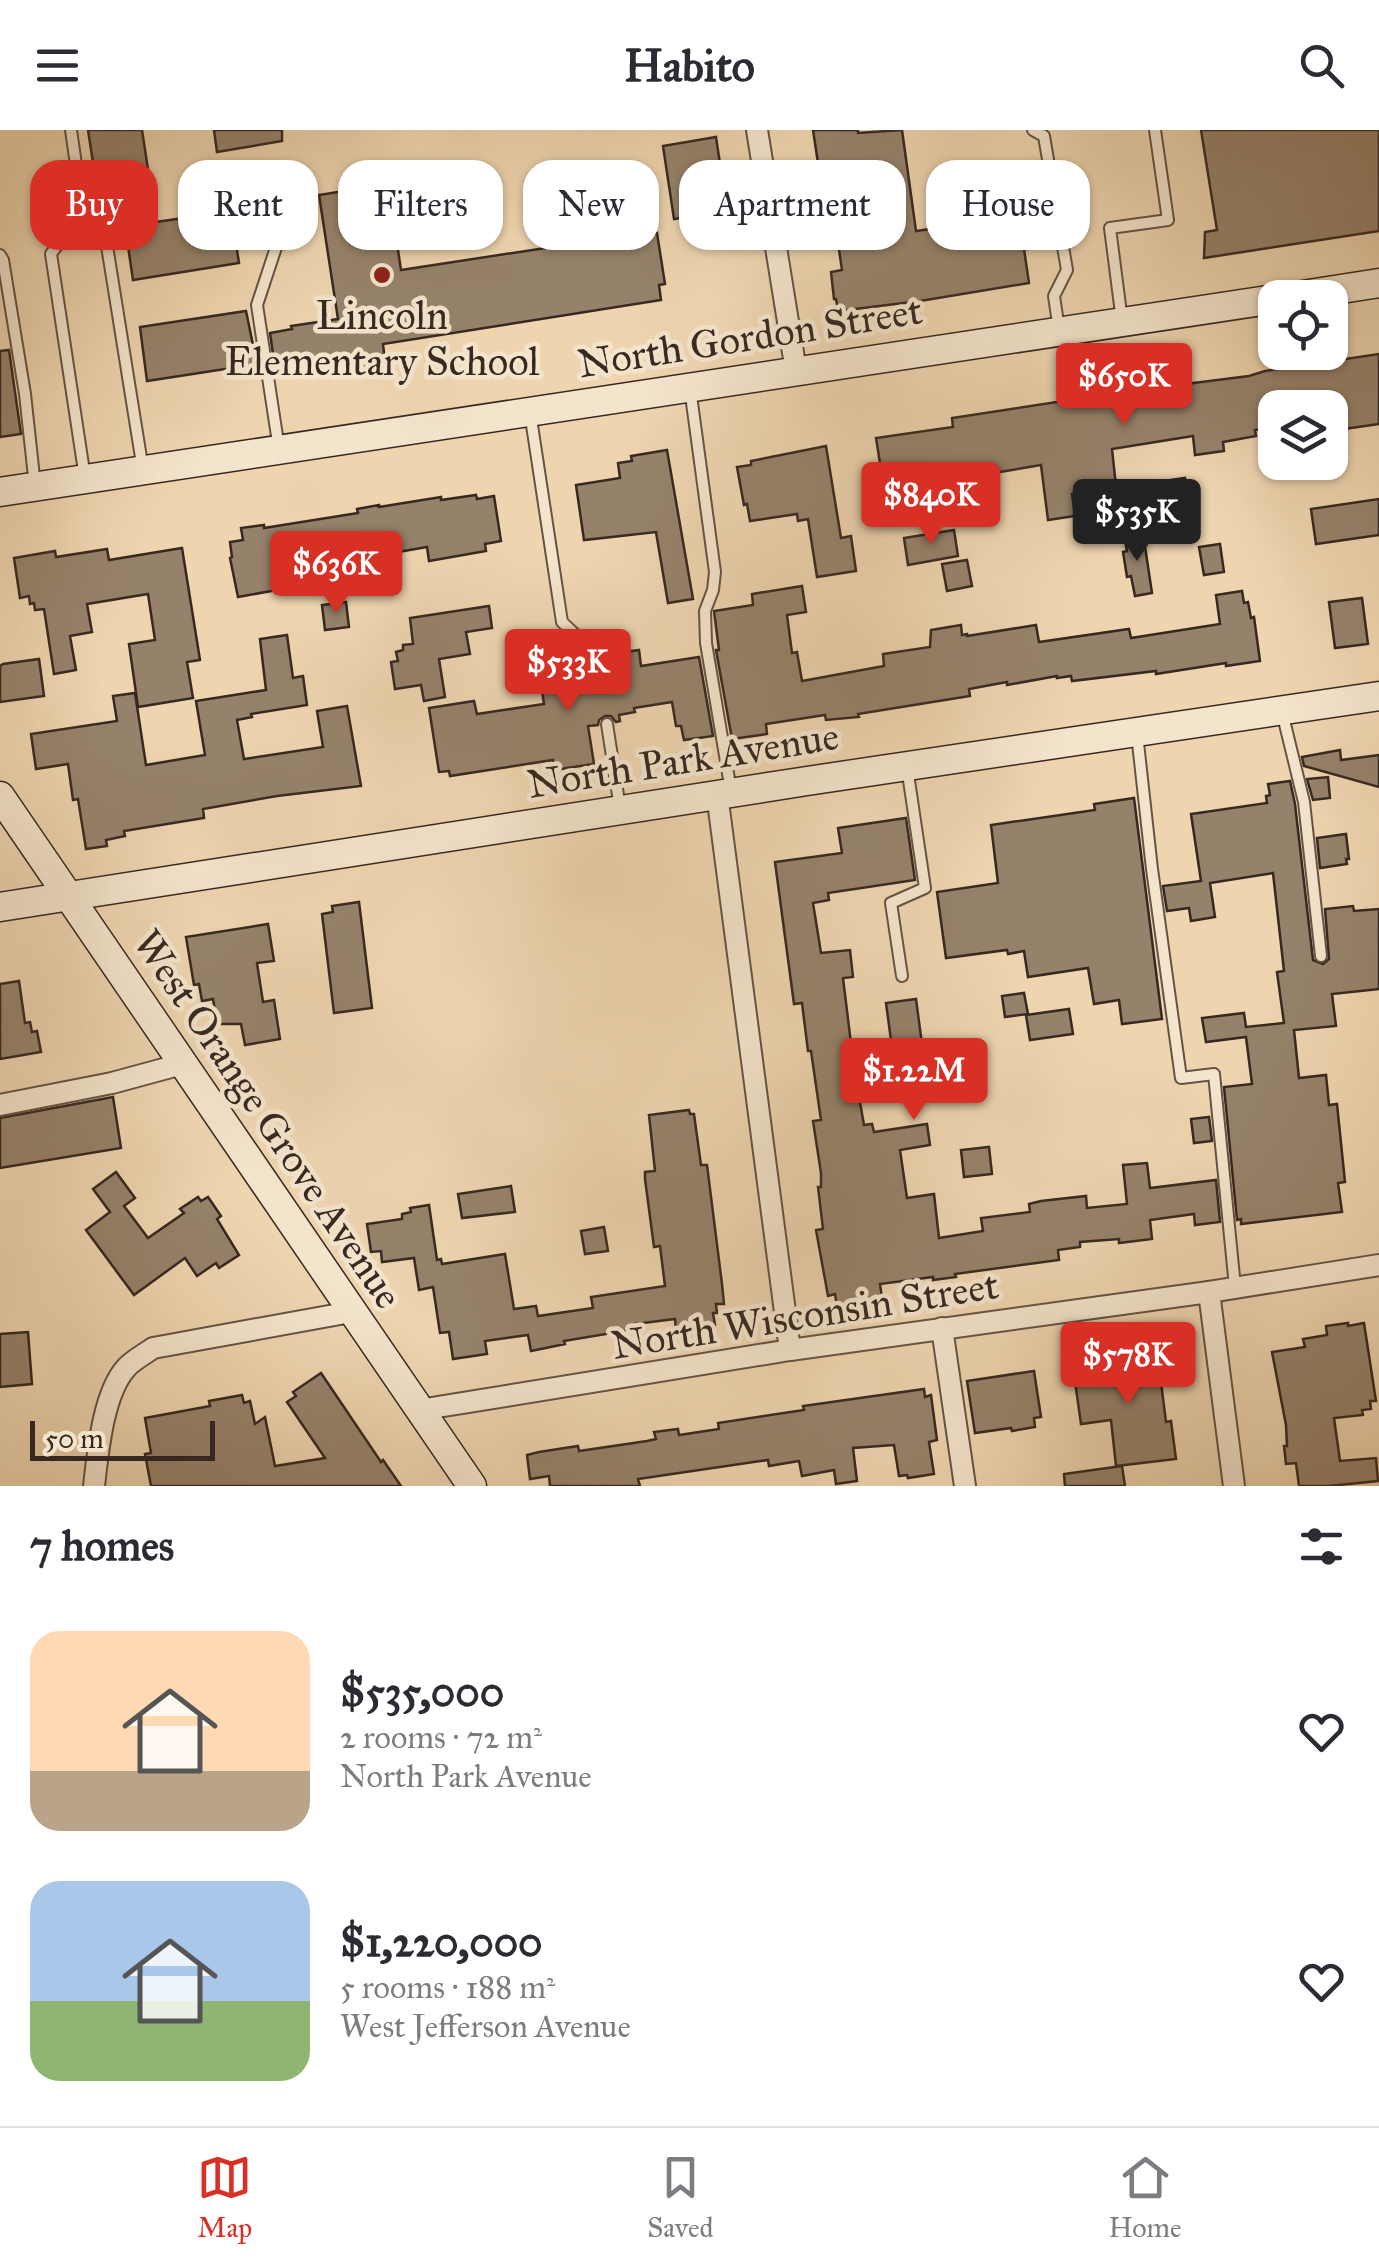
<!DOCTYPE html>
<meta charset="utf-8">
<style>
:root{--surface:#fff;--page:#f7f7f7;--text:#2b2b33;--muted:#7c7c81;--line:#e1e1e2;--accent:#d93025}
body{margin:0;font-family:"IM FELL Great Primer",serif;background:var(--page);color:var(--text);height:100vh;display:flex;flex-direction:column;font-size:38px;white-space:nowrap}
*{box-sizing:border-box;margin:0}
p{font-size:32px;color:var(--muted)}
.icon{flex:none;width:55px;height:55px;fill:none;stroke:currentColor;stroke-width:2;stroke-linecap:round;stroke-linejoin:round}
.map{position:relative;height:1356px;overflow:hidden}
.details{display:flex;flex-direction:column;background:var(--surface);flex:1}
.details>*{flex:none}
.guide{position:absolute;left:30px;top:30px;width:1320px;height:90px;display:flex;gap:20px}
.tools{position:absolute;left:1258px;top:150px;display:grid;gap:20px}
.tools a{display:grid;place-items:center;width:90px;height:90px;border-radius:20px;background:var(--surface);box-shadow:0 2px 8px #0004;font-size:50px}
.scale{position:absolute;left:30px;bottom:25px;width:185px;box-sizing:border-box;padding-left:10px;border:5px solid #372921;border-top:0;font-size:28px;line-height:35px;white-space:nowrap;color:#372921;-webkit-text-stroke:8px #f4e4cc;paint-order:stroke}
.price{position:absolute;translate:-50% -85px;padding:0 22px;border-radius:10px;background:var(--accent);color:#fff;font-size:32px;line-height:65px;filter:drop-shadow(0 2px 5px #0008)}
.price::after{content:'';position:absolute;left:50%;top:60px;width:30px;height:22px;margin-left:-15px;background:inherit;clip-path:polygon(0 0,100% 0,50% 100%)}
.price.on{background:#222;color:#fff}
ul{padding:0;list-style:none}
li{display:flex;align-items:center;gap:30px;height:250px;padding:0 30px}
li span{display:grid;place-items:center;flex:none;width:280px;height:200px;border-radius:30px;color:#555}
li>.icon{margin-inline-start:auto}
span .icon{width:120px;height:120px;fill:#fffc;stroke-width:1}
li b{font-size:42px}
h2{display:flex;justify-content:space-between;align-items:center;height:120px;padding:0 30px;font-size:42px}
.tag{padding:0 35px;border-radius:30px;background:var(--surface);box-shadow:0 2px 8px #0004;font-size:35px;line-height:90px}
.tag.on{background:var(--accent);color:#fff}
header{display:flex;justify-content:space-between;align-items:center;height:130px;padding:0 30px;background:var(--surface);font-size:45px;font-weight:800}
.tabs{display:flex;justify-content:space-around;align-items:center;height:140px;border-top:2px solid var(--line);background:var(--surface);font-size:28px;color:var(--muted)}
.tabs a{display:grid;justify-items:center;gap:5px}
.tabs .on{color:var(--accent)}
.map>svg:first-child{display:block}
</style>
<header><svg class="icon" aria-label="menu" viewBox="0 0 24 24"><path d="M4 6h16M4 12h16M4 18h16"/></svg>Habito<svg class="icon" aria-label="search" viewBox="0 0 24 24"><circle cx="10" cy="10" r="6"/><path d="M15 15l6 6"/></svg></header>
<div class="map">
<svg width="1379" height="1356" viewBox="0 0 1379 1356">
<rect width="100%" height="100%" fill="#eed5b0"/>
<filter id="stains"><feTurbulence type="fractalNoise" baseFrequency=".002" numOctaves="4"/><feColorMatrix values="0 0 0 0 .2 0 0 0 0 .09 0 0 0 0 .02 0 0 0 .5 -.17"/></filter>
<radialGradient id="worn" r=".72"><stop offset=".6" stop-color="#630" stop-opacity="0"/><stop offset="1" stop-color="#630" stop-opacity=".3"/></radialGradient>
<g fill="#96826b" stroke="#372921" stroke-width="2.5">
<polygon points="88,0 142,0 156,92 231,81 239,133 133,150 120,62 98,65"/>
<polygon points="214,0 282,0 282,11 217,22"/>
<polygon points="813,0 858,0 858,3 902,0 916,101 965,94 966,99 1023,91 1027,119 1024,119 1029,153 920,171 838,181 836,169 834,169 831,142 842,140 835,92 827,93"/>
<polygon points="1201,0 1379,0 1379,101 1204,128 1205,102 1217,100"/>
<polygon points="716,7 727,81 674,89 663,16"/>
<polygon points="388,54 401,140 617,107 617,109 657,103 665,154 659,155 661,170 383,214 385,232 374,233 374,237 299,248 299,246 281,248 278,231 274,231 270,203 292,199 291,196 338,189 319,65"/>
<polygon points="1026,55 1030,80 1006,83 1002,58"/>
<polygon points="246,181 257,234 147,251 140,197"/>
<polygon points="9,220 21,304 0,307 0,221"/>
<polygon points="1379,224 1379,294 1330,301 1330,278 1275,278 1275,297 1255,300 1256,306 1223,312 1224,321 1195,325 1193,306 1112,319 1116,356 1072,364 1075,386 1048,390 1041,335 994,343 995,346 969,350 966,339 927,345 930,364 886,371 876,308 953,297 952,288 1122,262 1249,246 1265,241"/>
<polygon points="826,316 841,408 851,406 856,441 817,447 808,389 798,391 797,384 750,391 747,374 744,375 737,337 751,335 751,331"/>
<polygon points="667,320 693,469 668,473 656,402 584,410 576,355 620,348 618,333 632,331 631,326"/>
<polygon points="1185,348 1192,393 1162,398 1158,373 1166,372 1163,351"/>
<polygon points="476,365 477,369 494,366 501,411 485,414 486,421 429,431 427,417 387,424 388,428 352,434 352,430 275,442 277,460 238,467 230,428 232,427 230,412 243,410 241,398 264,395 264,398 358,383 357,379 379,375 379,377 441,367 441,370"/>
<polygon points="1379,369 1379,405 1316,414 1311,379"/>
<polygon points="954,400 958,426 908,435 904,408"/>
<polygon points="1143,403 1152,463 1135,466 1131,446 1127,447 1123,422 1127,421 1124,405"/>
<polygon points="1220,414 1224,442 1204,445 1199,417"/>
<polygon points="182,418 200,530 187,532 193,568 138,577 129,514 155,510 148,464 87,474 92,502 70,506 76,540 54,544 44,479 35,480 34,473 30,474 29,466 20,468 14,428 55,421 56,427 107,419 109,430"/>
<polygon points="967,430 972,456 947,461 942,434"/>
<polygon points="802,456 806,482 787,485 792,523 797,522 802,551 884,536 883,524 930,517 931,500 961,495 962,505 967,504 967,506 1036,495 1039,512 1129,499 1131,508 1220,494 1216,465 1242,461 1244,473 1248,472 1251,488 1254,487 1260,531 1226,536 1226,533 1156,544 1156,541 1072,551 1071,546 1057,548 1057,546 1007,555 1007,552 969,559 970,566 858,584 859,587 826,590 825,585 766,594 767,604 732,609 716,520 719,520 714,481 753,475 752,464"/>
<polygon points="1362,468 1368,514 1335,518 1329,472"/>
<polygon points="346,472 349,497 325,500 322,475"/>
<polygon points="489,476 492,498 466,502 470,524 439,529 445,567 424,571 421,555 395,559 391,532 398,531 396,522 403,520 403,515 413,514 410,488"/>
<polygon points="287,505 293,548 303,546 307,575 251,584 252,587 237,590 244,629 323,617 317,581 347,576 361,656 277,666 203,679 204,688 124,701 125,706 106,710 107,716 86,719 78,669 73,670 68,634 36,639 31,604 117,591 113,566 135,563 146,635 205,625 196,571 266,560 260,509"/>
<polygon points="639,520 641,536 699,527 713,606 684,610 681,596 676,596 672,572 634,578 635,582 619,585 620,591 616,592 611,586 605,586 599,590 598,595 588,596 594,634 554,640 553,630 450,646 449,641 439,642 429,578 474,571 477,584 544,574 538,534 587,528 590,534 597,536 603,533 605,525"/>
<polygon points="39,529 44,566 0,572 0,536 3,534"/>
<polygon points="1340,620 1341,630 1379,625 1379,657 1304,636 1302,627"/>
<polygon points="1328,647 1330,668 1313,670 1307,649"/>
<polygon points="1290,651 1295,674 1313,830 1323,834 1329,829 1325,779 1353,776 1354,781 1379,779 1379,859 1332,864 1336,896 1294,900 1299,948 1326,945 1329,975 1337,974 1345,1052 1338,1053 1342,1082 1241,1094 1241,1089 1237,1090 1224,957 1252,954 1246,907 1206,912 1202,888 1244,883 1246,897 1284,893 1277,842 1284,841 1273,743 1210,753 1215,787 1191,791 1189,778 1167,781 1163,756 1201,751 1191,684 1267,673 1266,666 1270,665 1268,654"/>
<polygon points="1134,668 1162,889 1122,894 1119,870 1094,874 1088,838 1028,847 1024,821 1008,824 1007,820 946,828 937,762 998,753 991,695 1095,680 1094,674"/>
<polygon points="906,688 915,750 828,763 829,770 813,773 821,823 850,820 853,847 843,848 854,938 864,995 872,994 874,1002 927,994 930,1015 900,1020 907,1068 934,1064 939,1108 983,1101 981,1088 1030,1082 1029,1074 1041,1071 1086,1066 1087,1078 1127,1074 1123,1035 1147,1033 1150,1058 1216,1050 1220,1092 1195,1095 1194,1084 1150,1090 1152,1109 1119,1113 1119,1109 1080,1112 1080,1117 1058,1120 1059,1130 955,1144 956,1147 933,1150 933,1147 880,1154 882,1168 874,1169 875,1177 851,1181 850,1174 837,1176 835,1164 828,1166 816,1100 823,1099 818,1057 821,1057 821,1043 813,991 821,990 811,921 808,921 802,873 794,874 775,732 842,723 838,698"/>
<polygon points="1346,704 1349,729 1346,729 1347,734 1320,738 1317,708"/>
<polygon points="359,772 372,878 334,883 322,784 333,782 332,776"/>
<polygon points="268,794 274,831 257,833 263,872 274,870 280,909 245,915 241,894 217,894 213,869 202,871 199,854 194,855 186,807"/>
<polygon points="19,851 25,893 30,892 32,902 37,901 41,922 0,929 0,854"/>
<polygon points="1024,863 1028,884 1005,887 1002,866"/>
<polygon points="916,869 926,944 893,948 891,925 893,925 886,873"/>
<polygon points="1069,879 1073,904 1030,910 1026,885"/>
<polygon points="113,967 121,1018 0,1038 0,988"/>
<polygon points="689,980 690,984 694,984 701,1035 707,1035 722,1154 724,1174 716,1174 717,1183 713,1183 715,1195 676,1201 675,1189 635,1194 636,1199 564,1211 565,1214 531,1221 528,1205 485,1211 487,1224 453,1229 449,1202 440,1203 433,1157 419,1160 414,1128 382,1132 381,1121 371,1122 367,1094 402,1089 402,1084 411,1082 410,1078 429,1075 437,1130 441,1129 442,1134 505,1124 514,1179 536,1176 538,1186 593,1178 591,1167 665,1156 660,1116 654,1117 645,1049 645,1042 655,1041 649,985"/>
<polygon points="1209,987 1212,1011 1194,1013 1191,989"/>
<polygon points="989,1017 992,1044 964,1047 961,1020"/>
<polygon points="116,1042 135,1068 124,1076 148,1108 184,1083 180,1079 198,1067 201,1071 208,1067 221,1086 217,1089 239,1125 219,1138 216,1133 197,1146 185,1128 134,1165 86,1100 110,1082 93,1059"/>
<polygon points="511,1056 515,1082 462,1088 458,1064"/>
<polygon points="604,1097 608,1121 585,1124 581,1101"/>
<polygon points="1348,1193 1348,1196 1364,1193 1376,1271 1370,1271 1371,1279 1362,1280 1363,1285 1334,1288 1340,1331 1376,1328 1378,1351 1329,1356 1299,1356 1296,1333 1286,1334 1284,1316 1287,1316 1286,1295 1272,1222 1305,1217 1303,1209 1327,1205 1326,1196"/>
<polygon points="28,1202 32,1254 0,1257 0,1204"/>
<polygon points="1157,1221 1166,1292 1171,1291 1176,1329 1116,1336 1111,1290 1081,1294 1073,1237 1122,1230 1122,1226"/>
<polygon points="1034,1241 1041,1287 1034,1288 1035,1297 1012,1301 1011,1298 975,1303 967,1251"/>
<polygon points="321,1243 381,1332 383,1330 401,1356 151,1356 145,1324 151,1323 145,1288 210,1276 209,1271 242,1265 244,1273 250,1271 255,1294 265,1287 275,1336 325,1328 287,1272 296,1266 293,1262"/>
<polygon points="924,1259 925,1267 931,1265 937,1310 929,1312 934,1344 908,1348 907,1345 899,1346 894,1315 853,1318 857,1351 836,1354 834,1340 802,1346 799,1331 769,1336 768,1330 638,1349 640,1356 550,1356 549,1346 530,1349 527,1325 539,1322 578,1316 579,1321 647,1311 656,1309 654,1302 678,1299 679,1305 719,1299 718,1293 804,1280 803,1276"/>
<polygon points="1122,1336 1125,1356 1065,1356 1064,1344"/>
</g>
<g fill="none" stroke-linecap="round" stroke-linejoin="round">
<defs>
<g id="lane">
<polyline points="71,0 86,104"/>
<polyline points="1033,0 1044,6 1067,140 1054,166 1059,200"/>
<polyline points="0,125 3,130 25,264 35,356"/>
<polyline points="1122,191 1110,98 1168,90 1155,0"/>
<polyline points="690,258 715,442 713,460 705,481 706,513 731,661"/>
<polyline points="530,282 562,492 577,506 592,511 596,527"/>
<polyline points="279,319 257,175 293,66"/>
<path d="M85,348l-34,-224c14,-22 24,-22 49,-18l7,10 36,224"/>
<polyline points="1282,582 1304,672 1321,826"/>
<polyline points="607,594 620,678"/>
<polyline points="1137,604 1152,739 1181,948 1214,944 1235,1157"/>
<polyline points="902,846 891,773 925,758 907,637"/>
</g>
<g id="street">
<polyline points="757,0 796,241"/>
<polyline points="717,664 790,1220"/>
<polyline points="0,975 112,953 182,934"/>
<polyline points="1209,1162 1234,1356"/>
<polyline points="942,1198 965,1356"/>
<polyline points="419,1280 790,1220 1209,1162 1379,1135"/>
<path d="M94,1356c4,-34 9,-92 32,-118 7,-8 19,-14 27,-20l198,-36"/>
</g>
<g id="secondary">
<polyline points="1283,168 1379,153"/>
<polyline points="0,362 1275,169"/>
<polyline points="0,666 472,1356"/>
<polyline points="0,777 807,651 1379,566"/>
</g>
</defs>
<use href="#lane" stroke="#655445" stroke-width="14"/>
<use href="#street" stroke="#655445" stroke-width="24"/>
<use href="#secondary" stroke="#372921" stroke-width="31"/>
<use href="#lane" stroke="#f4e4cc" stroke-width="10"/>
<use href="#street" stroke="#f4e4cc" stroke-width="20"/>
<use href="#secondary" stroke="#f4e4cc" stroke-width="28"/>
</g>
<circle fill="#8f2418" stroke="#f4e4cc" stroke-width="4" cx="382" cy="145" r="10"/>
<g text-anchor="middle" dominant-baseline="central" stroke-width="9" stroke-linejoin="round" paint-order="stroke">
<g font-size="40" fill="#372921" stroke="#f4e4cc">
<text x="382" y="185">Lincoln<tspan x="382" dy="46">Elementary School</tspan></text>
</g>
<g font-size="40" fill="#372921" stroke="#f4e4cc">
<text transform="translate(750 207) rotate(-9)">North Gordon Street</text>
<text transform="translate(683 630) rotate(-9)">North Park Avenue</text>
<text transform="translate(268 989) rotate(56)">West Orange Grove Avenue</text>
<text transform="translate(805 1185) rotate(-9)">North Wisconsin Street</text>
</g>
</g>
<rect width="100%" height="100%" filter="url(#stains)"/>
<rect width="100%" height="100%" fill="url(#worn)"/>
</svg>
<div class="tools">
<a><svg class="icon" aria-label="locate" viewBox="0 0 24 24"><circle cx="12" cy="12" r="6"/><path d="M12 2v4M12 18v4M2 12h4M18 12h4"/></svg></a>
<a><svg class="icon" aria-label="layers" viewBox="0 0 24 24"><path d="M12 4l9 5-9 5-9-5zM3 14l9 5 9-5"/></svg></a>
</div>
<div class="scale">50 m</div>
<b class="price" style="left:1124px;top:298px">$650K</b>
<b class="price" style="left:931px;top:417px">$840K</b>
<b class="price on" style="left:1137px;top:434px">$535K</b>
<b class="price" style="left:336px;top:486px">$636K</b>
<b class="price" style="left:568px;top:584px">$533K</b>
<b class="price" style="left:914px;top:993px">$1.22M</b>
<b class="price" style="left:1128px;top:1277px">$578K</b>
<div class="guide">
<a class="tag on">Buy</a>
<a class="tag">Rent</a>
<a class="tag">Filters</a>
<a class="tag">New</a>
<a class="tag">Apartment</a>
<a class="tag">House</a>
</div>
</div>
<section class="details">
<h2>7 homes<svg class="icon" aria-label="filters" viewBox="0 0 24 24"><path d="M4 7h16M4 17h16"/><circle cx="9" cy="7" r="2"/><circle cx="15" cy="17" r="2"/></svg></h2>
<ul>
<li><span style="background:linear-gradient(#ffd9b3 70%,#b9a48a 0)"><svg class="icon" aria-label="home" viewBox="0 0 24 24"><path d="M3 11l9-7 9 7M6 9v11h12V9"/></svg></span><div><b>$535,000</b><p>2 rooms · 72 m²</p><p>North Park Avenue</p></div><svg class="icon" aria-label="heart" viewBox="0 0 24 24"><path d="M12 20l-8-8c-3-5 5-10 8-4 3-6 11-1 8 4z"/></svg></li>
<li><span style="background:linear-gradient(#a9c7e8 60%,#8fb573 0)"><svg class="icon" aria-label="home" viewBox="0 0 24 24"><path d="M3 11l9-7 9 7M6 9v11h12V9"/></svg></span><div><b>$1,220,000</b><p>5 rooms · 188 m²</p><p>West Jefferson Avenue</p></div><svg class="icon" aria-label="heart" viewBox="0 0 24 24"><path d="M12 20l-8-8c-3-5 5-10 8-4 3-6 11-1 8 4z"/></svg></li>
</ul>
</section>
<nav class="tabs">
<a class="on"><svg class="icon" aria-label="map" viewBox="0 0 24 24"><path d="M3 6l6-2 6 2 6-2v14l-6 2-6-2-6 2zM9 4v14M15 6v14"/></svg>Map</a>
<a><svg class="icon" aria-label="saved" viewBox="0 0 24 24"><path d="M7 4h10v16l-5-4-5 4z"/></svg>Saved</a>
<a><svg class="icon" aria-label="home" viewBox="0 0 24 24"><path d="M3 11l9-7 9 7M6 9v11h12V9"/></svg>Home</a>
</nav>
